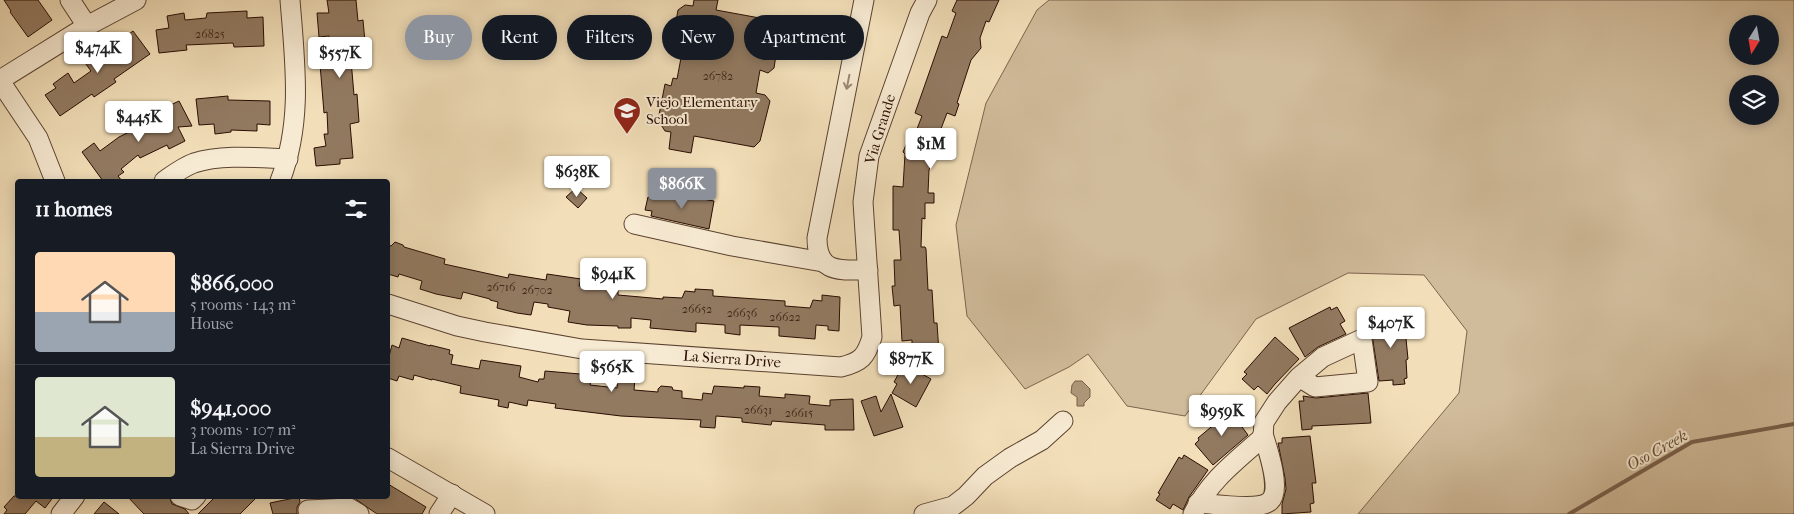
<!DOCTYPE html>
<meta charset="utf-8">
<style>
:root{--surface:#171b24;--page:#242831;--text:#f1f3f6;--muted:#9ea1a6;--line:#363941;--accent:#8c9099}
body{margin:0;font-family:"IM FELL French Canon",serif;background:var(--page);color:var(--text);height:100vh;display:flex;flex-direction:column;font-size:19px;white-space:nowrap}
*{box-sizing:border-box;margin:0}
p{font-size:16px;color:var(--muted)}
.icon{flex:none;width:28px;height:28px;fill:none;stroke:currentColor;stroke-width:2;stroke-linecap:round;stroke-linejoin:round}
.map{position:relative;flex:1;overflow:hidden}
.details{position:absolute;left:15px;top:179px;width:375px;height:320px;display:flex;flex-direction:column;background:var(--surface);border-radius:5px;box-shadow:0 2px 12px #0003}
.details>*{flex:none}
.hud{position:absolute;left:405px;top:15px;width:475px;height:45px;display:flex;gap:10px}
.needle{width:32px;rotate:191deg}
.buttons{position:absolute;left:1729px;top:15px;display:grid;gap:10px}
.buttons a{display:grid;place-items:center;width:50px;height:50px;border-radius:50%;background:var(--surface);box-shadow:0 2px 12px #0003;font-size:25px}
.price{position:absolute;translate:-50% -42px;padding:0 11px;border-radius:5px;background:#fff;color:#222;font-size:16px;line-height:32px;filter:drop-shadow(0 1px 2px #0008)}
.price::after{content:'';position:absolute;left:50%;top:30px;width:15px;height:11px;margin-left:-8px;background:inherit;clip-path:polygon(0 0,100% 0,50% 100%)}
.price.current{background:var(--accent);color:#fff}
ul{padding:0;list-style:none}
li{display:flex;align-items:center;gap:15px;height:125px;padding:0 20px}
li+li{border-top:1px solid var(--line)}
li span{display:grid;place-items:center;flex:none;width:140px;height:100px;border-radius:5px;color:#555}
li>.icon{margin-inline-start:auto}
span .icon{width:60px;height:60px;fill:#fffc;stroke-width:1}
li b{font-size:21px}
h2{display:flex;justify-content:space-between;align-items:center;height:60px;padding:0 20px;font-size:21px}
.pill{padding:0 18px;border-radius:22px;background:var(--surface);box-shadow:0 2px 12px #0003;font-size:18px;line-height:45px}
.pill.current{background:var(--accent);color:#fff}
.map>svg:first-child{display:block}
</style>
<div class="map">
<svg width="1794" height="514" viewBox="0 0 1794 514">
<rect width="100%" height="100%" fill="#f2dfb9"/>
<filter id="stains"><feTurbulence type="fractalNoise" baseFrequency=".004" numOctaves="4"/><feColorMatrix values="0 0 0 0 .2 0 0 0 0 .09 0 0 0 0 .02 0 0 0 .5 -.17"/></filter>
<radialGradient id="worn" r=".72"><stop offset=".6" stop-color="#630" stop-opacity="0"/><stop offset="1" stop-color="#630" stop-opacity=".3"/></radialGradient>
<path fill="#d0bb9a" stroke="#7c644e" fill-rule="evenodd" d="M1049,0h745v514h-436l101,-121 8,-62 -43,-56 -76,-2 -92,46 -71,97 -58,-10 -39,-52 -19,13 -44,22 -58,-73 -11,-91 30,-122 51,-93zM1738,24h32v32h-32zM1738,84h32v32h-32z"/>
<polygon fill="#ae987b" stroke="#79604b" points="1075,381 1082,381 1090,389 1090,397 1084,403 1084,406 1077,406 1077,397 1071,393 1072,385"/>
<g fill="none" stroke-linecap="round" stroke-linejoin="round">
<polyline stroke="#79604b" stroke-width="4" points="1569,514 1692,442 1794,424"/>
</g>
<g fill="#927a61" stroke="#290d02">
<polygon points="4,0 38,0 52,20 28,37 10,12 11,11"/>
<polygon points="327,0 356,0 358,21 363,20 365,42 359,42 361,59 351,60 354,95 357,94 359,122 350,124 353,158 340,159 340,164 316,166 314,148 326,146 324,134 328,134 327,112 324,113 320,64 328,64 327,57 331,57 329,36 319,37 317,13 329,13"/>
<polygon points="694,0 718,0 716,10 776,21 780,29 774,68 768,73 760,70 756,93 765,95 770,101 760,141 754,147 694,136 691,153 669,149 671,132 665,131 658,120 665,84 671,86 673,78 677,79 681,58 676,57 671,49 678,10 685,5 693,6"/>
<polygon points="957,0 999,0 989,22 986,21 980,38 981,48 971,60 957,103 959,104 955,116 947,113 939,134 947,138 941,156 935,154 929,170 928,193 934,193 934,203 925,203 925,219 922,218 921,247 925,247 926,249 928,290 932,290 934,323 937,323 939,353 912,355 912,340 902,341 900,305 894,306 892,286 895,286 894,260 901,260 899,230 893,230 893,186 903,187 905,154 903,152 911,133 915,134 922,116 915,113 942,36 947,38 956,13 952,11"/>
<polygon points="247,11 247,18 263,17 264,46 234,47 233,43 186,45 187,50 159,53 156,30 169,28 167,16 184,13 185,20 206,18 207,13"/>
<polygon points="133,31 150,54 114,79 116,82 94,97 92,94 60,116 45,95 56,88 53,84 68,73 74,83 91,71 83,60 98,50 101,55"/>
<polygon points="228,96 228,100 270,101 270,125 257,124 257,131 231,130 231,132 215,134 214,124 199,125 196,99"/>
<polygon points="179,101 192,126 178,127 185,141 169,149 167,145 140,158 138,155 121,169 124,172 118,176 122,181 103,181 82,152 94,143 100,151 119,137 159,117 156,112"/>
<polygon points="576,188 587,198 578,208 566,197"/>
<polygon points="655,195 685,201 686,196 714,201 709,229 651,216 652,211 645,210 648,197 654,199"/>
<polygon points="395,242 403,245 404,247 445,259 444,264 508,278 509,274 546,280 547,274 581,279 579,286 618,288 618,295 663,299 663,297 682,298 685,291 695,292 695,289 713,290 713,296 785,301 785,306 810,308 813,300 822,301 822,295 840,297 839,331 828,330 828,326 816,325 815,339 779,336 779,327 740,325 740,335 725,333 725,325 696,323 696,332 650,328 651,320 631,318 631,328 618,328 618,326 587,325 568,322 570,311 548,307 548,304 534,302 531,315 517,313 497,308 498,302 490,300 490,299 463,292 461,299 436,294 420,289 422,281 399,274 398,277 388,274 388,245 391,246"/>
<polygon points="1330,307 1331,310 1337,307 1345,321 1340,324 1346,334 1318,347 1305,357 1289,328"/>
<polygon points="1388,313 1399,313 1400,319 1404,318 1408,359 1406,360 1407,378 1404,379 1405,384 1393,385 1393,380 1379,381 1370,321 1388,320"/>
<polygon points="1275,337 1299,359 1275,384 1267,394 1258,386 1254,390 1242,379 1247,374 1244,372"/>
<polygon points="402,338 430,346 430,345 450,350 449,354 453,355 451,364 479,369 481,360 521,366 519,377 538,382 539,379 544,379 545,371 592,375 590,385 617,388 618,377 635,378 634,390 658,392 658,389 661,386 672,387 673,390 682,391 682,398 702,400 703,393 712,394 714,386 744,388 744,386 760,387 759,396 785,398 785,394 810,396 809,404 830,406 830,400 853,399 854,430 825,430 825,425 772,421 771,425 742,422 742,418 716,416 715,428 700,427 701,420 621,416 555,408 556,404 528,400 527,406 509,402 508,408 498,406 499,400 460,393 461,386 432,379 432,380 414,375 413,380 399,376 397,381 388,378 388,360 392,345 399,348"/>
<polygon points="904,364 931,379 916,407 892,393 897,384 894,382"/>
<polygon points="1368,393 1371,423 1312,426 1312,429 1302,430 1299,401 1304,401 1303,396 1316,398"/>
<polygon points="891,394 903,427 874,436 861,401 876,396 881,412"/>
<polygon points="1236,411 1246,423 1242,427 1248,435 1213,465 1195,444 1199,440 1198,438 1229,412 1231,415"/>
<polygon points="1310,436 1316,483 1312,483 1314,503 1310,504 1311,512 1282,514 1282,504 1286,489 1285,478 1278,443 1282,443 1282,438"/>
<polygon points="1184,455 1208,470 1189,497 1183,510 1173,504 1170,509 1156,500 1160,494 1158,493 1179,457 1182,459"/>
<polygon points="388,484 426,507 422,514 377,514 354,498 332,498 332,496 388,496"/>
<polygon points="14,496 54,496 45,508 36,501 25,514 4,514 7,510 4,507"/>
<polygon points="127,496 169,496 172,504 185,509 189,514 144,514"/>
<polygon points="216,496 258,496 240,514 198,514"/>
<polygon points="299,497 300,502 297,507 297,514 273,514 270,503"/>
<polygon points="104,502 119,514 94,514"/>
</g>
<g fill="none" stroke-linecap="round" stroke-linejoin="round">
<defs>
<g id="minor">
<polyline points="70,0 87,26"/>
<path d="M864,0l-47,238c0,36 23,32 51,32"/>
<polyline points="0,80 87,26 136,0"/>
<polyline points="0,81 38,138 55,181"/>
<path d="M164,181c10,-7 19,-14 30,-18 28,-9 66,-5 94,-4"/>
<path d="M280,181c23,-60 15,-118 10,-181"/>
<polyline points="634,224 732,246 823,262"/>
<path d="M388,304l69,22 28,6 97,17 259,18c20,-5 25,-10 31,-30l-9,-135 6,-46 51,-143 7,-13"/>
<polyline points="388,458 485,514"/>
<polyline points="180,496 192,500 196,496"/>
<path d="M1198,503c14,1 62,8 72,-2 12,-11 -3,-54 -7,-67"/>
<polyline points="61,514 75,496"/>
<polyline points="309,514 308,510 349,508 359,514"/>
<polyline points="439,514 452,494"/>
<polyline points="924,514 953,506 966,496 985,476 1010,458 1042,440 1063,421"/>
<path d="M1193,514c17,-34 42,-52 70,-77l1,-15 13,-20 22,-25 24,-20 39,-18 6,43 -53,5 -16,-10"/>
</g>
</defs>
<use href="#minor" stroke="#5b4230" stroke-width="21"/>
<use href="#minor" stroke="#f7ead2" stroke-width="19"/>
</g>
<defs><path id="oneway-shaft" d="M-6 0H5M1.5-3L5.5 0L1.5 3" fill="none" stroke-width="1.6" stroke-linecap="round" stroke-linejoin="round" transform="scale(1.25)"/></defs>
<use stroke="#9a8774" href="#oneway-shaft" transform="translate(848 82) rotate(101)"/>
<defs>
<symbol id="school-pin" viewBox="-11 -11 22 30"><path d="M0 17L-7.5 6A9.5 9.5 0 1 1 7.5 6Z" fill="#8f2418" stroke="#f7ead2"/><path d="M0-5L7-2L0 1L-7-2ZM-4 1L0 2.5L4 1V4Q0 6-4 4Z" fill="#fff"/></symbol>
</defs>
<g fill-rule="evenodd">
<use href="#school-pin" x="611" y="95" width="32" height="43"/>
</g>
<g text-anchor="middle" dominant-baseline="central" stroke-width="4" stroke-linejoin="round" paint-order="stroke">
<g font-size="12" fill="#43281a">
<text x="210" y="34">26825</text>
<text x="718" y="76">26782</text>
<text x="501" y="287">26716</text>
<text x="537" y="290">26702</text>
<text x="697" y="309">26652</text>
<text x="742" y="313">26636</text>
<text x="785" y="317">26622</text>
<text x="758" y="410">26631</text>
<text x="799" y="413">26615</text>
</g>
<g font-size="15" fill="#290d02" stroke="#f7ead2" text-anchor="start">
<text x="646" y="102">Viejo Elementary<tspan x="646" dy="17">School</tspan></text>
</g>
<g font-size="15" fill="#290d02" stroke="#f7ead2">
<text transform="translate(880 129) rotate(-73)">Via Grande</text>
<text transform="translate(732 359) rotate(4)">La Sierra Drive</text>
</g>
<g font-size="16" font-style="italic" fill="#654c38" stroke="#f7ead2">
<text transform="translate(1657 450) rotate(-29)">Oso Creek</text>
</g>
</g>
<rect width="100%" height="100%" filter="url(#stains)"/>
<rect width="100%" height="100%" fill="url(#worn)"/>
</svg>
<div class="buttons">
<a><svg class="needle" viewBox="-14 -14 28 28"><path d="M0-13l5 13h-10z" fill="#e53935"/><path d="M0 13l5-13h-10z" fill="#9ea1a6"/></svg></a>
<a><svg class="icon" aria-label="layers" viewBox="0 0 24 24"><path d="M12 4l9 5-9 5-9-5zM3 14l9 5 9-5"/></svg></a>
</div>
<b class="price" style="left:98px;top:74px">$474K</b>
<b class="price" style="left:340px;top:79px">$557K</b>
<b class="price" style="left:139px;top:143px">$445K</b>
<b class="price" style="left:931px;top:170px">$1M</b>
<b class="price" style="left:577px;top:198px">$638K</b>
<b class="price current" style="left:682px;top:210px">$866K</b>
<b class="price" style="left:613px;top:300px">$941K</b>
<b class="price" style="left:1391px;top:349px">$407K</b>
<b class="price" style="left:911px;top:385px">$877K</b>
<b class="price" style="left:612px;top:393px">$565K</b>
<b class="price" style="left:1222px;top:437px">$959K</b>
<div class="hud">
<a class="pill current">Buy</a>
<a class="pill">Rent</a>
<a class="pill">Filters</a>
<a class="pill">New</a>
<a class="pill">Apartment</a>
</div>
<section class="details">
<h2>11 homes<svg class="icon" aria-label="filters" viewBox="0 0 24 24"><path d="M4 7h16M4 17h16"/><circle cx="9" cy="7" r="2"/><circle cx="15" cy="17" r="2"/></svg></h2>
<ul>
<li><span style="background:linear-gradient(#ffd9b3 60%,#9aa5b1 0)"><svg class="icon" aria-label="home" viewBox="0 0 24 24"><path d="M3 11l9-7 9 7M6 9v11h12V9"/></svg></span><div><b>$866,000</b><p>5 rooms · 143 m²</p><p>House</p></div></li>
<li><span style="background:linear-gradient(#dfe7d0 60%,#c2b280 0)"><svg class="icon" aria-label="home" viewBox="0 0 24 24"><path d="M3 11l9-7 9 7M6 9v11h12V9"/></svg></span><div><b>$941,000</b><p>3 rooms · 107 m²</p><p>La Sierra Drive</p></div></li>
</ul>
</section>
</div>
